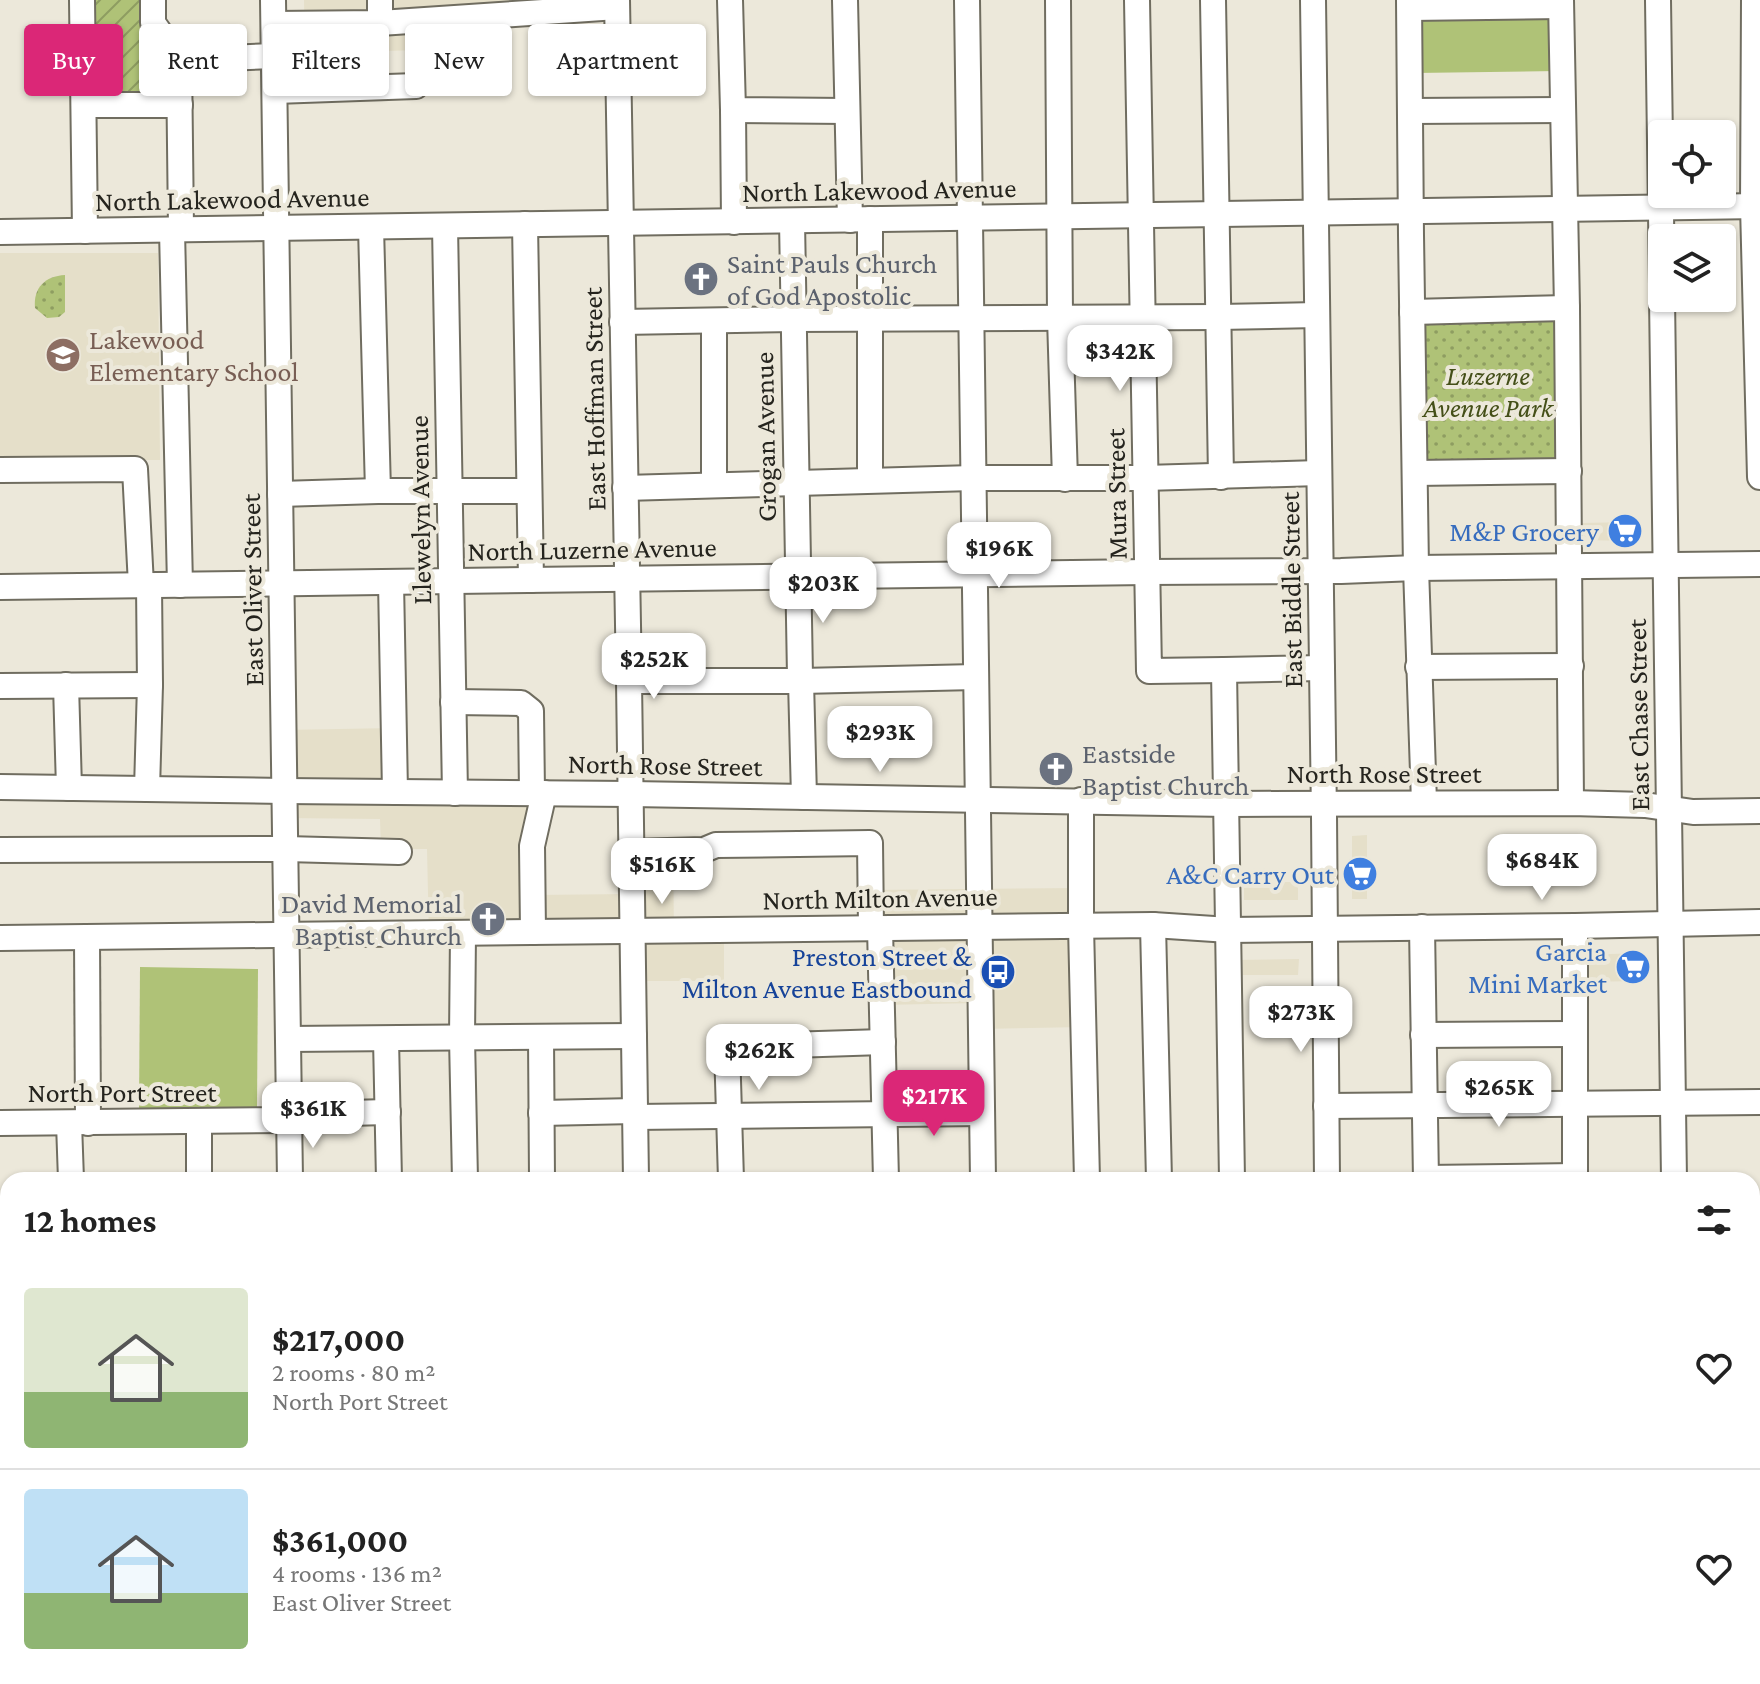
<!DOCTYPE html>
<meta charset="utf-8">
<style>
:root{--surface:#fff;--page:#f6f6f6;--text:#222;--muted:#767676;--line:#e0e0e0;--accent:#db2777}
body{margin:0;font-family:"Crimson Pro",serif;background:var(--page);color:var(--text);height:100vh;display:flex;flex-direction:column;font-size:30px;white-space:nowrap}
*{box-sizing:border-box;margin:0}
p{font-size:26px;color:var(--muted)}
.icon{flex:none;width:44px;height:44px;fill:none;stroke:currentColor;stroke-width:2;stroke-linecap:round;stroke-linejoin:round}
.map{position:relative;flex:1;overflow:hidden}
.sheet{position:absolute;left:0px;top:1172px;width:1760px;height:512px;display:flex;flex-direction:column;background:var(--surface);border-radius:24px 24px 0 0;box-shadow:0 2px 6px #0004}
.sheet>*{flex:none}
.banner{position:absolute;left:24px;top:24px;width:800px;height:72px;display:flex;gap:16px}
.buttons{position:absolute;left:1648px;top:120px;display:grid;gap:16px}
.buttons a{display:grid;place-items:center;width:88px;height:88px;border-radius:8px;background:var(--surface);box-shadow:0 2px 6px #0004;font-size:40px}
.price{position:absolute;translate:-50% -68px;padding:0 18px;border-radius:16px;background:#fff;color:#222;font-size:26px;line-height:52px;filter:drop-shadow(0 2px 4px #0008)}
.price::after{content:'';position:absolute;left:50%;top:48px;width:24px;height:18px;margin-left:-12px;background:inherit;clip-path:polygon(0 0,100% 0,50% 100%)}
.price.current{background:var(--accent);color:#fff}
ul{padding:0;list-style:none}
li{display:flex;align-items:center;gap:24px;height:200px;padding:0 24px}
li+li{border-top:2px solid var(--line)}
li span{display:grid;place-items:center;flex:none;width:224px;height:160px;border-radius:8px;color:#555}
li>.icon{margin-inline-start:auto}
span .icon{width:96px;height:96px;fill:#fffc;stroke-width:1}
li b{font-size:34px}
h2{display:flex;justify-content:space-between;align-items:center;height:96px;padding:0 24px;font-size:34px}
.chip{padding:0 28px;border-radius:8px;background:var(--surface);box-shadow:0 2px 6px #0004;font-size:28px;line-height:72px}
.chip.current{background:var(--accent);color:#fff}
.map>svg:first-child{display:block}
</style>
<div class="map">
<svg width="1760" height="1684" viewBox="0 0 1760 1684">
<defs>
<pattern id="park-dots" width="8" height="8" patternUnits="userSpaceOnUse" patternTransform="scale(2)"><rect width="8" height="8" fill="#afc277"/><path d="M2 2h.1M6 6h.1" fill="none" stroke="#8e9d61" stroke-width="1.8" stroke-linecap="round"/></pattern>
<pattern id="garden-furrows" width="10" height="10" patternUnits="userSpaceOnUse" patternTransform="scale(2)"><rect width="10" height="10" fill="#afc277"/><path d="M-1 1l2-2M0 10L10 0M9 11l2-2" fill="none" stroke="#8e9d61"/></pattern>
</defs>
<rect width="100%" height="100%" fill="#ece8da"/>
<g fill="#e5dfc9">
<polygon points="304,0 589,0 461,22 461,49 305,53"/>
<polygon points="0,253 158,253 160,460 0,460"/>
<polygon points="1633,522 1633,541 1580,540 1580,523"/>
<polygon points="395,728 395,792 546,792 533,895 631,894 631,847 673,848 674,934 724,934 724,981 634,981 632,936 429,938 427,849 381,849 380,819 285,818 283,730"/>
<polygon points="1367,835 1367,899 1352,899 1352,836"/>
<rect x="1244" y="882" width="54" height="18"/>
<polygon points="1081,888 1084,1027 978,1029 977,1003 881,1005 870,890"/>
<polygon points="1642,953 1643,981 1578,982 1578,955"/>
<polygon points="1299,959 1298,975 1234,975 1233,960"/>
<rect x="1752" y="1223" width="8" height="32"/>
</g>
<g fill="#afc277">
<polygon points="1557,11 1557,71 1415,73 1414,12"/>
<polygon points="140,967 258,969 257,1110 139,1109"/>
</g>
<g fill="url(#park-dots)">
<path d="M65,275v37l-6,5 -12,1 -12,-10c-2,-20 10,-32 30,-33z"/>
<polygon points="1557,315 1560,466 1418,468 1417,316"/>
<polygon points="946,1679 952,1684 673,1684 673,1683"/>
</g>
<polygon fill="url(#garden-furrows)" points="91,0 144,0 169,66 174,95 92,96"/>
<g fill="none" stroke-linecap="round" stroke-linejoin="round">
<defs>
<g id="minor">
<polyline points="82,0 85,231"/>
<polyline points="153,0 153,23 179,60 181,229"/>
<polyline points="273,0 290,1180"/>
<polyline points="617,0 629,681 636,1180"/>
<polyline points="730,0 733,110 847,111"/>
<polyline points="845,0 850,220"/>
<polyline points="967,0 983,1180"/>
<polyline points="1058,0 1060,318 1065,479"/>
<polyline points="1137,0 1149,671 1224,670"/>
<polyline points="1213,0 1221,477"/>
<polyline points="1313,0 1324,816 1327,1180"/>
<polyline points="1409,0 1411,235 1416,568 1424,802"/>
<polyline points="1561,0 1567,308 1571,803"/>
<polyline points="1658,0 1662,284"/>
<polyline points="1754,0 1753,206 1760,477"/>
<polyline points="1410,8 1561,6"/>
<polyline points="380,23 617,7"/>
<polyline points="274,24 380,23 380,0"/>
<polyline points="179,60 274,56"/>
<polyline points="275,91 416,86"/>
<polyline points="84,105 180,105"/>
<polyline points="733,110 734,222"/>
<polyline points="1411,111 1562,110"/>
<polyline points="792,221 800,676 801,681 804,797"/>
<polyline points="525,224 531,580"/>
<polyline points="445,226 455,793"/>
<polyline points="371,227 378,491"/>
<polyline points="172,230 180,585"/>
<polyline points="0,232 1760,206"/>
<polyline points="1662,298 1674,1180"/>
<polyline points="1412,312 1567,308"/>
<polyline points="714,321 714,485"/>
<polyline points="622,322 794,319 1219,317 1317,315"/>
<polyline points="0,470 135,469 141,585"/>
<polyline points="1415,473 1569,471"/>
<polyline points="870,480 870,219"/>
<polyline points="625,488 973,478 1145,478 1319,473"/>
<polyline points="280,494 378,491 529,491"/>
<polyline points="391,582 395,792"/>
<polyline points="0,587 1147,572 1341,571 1416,568 1760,564"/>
<polyline points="1418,667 1571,666"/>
<polyline points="629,681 801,681 976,677"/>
<polyline points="66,685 69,788"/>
<polyline points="0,686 150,685"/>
<polyline points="453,702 521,703 531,711 532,793"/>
<polyline points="0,787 284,791 631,794 1227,804 1571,803 1645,805 1693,812 1760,811"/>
<polyline points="147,789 150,685 149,585"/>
<polyline points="1081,800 1081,926 1087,1180"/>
<polyline points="0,850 286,849 399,852"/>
<polyline points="631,852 704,850 716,845 870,843 871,928"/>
<polyline points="1153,925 1159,1180"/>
<polyline points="1575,926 1575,1180"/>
<polyline points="1422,927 1426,1180"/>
<polyline points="880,928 886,1180"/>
<polyline points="533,932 532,846 544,793"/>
<polyline points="463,933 462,1038 465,1180"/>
<polyline points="87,937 88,1123"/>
<polyline points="0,938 1153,925 1229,930 1575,926 1760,922"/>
<polyline points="1423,1035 1574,1034"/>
<polyline points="541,1037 542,1180"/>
<polyline points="288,1039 634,1036"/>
<polyline points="386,1039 389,1180"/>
<polyline points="1326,1106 1760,1102"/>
<polyline points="541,1113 635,1111"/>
<polyline points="635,1117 982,1113"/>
<polyline points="0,1123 289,1120 308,1114 388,1112"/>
<polyline points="69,1123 71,1180"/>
<polyline points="1426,1178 1575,1176"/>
<polyline points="199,1180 199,1122"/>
<polyline points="731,1180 727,1047 883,1042"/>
<polyline points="1232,1180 1224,670 1322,668"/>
<polyline points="1752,1283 1759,1283"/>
<polyline points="0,1305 8,1304"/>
<polyline points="1752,1430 1760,1430"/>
<polyline points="0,1487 8,1487"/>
<polyline points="0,1565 8,1565"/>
<polyline points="1752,1638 1760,1638"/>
<polyline points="0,1662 8,1662"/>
<polyline points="298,1676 298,1684"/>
<polyline points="990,1676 991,1684"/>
<polyline points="1084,1676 1084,1684"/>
<polyline points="1335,1676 1335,1684"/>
<polyline points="1433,1676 1433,1684"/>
<polyline points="1509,1676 1509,1684"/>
<polyline points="1584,1676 1584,1684"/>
<polyline points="1682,1676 1682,1684"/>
</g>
</defs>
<use href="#minor" stroke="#706d60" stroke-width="28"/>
<use href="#minor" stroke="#fff" stroke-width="24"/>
</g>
<defs>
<symbol id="church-disc" viewBox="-11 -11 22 22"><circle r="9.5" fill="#6b7280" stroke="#ece8da"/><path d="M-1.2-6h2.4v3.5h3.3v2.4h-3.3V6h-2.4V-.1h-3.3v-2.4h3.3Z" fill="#fff"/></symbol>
<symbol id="school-disc" viewBox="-11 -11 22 22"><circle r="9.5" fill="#8d6e63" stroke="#ece8da"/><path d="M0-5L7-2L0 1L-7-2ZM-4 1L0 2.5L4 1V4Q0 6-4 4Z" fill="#fff"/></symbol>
<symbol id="supermarket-disc" viewBox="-11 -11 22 22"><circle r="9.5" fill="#3f7fe0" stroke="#ece8da"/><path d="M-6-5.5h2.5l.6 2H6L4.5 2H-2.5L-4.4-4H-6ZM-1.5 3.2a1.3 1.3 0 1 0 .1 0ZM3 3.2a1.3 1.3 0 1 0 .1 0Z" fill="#fff"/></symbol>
<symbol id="bus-disc" viewBox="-11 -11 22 22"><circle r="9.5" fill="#1a4fb4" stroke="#ece8da"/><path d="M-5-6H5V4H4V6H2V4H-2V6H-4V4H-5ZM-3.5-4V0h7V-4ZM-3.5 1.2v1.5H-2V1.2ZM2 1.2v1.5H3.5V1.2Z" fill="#fff"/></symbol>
</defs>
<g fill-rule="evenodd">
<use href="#church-disc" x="681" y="259" width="40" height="40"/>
<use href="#school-disc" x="43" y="335" width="40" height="40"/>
<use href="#supermarket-disc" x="1605" y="511" width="40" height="40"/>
<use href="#church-disc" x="1036" y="749" width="40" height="40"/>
<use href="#supermarket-disc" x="1340" y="854" width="40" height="40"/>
<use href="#church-disc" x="468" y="899" width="40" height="40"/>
<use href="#supermarket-disc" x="1613" y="947" width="40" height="40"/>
<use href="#bus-disc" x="978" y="952" width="40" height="40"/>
</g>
<g text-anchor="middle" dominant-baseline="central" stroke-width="8" stroke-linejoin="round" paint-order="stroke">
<g font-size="28" fill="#25241e" stroke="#ece8da">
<text transform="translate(879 190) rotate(-1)">North Lakewood Avenue</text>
<text transform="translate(232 199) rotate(-1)">North Lakewood Avenue</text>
<text transform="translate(594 399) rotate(-91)">East Hoffman Street</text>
<text transform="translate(765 437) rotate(-91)">Grogan Avenue</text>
<text transform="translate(1116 494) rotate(-91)">Mura Street</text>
<text transform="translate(420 510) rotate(-91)">Llewelyn Avenue</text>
<text transform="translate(592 549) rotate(-1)">North Luzerne Avenue</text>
<text transform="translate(252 590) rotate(-91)">East Oliver Street</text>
<text transform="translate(1291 590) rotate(-91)">East Biddle Street</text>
<text transform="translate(1638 715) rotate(-91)">East Chase Street</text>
<text transform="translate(665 765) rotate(1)">North Rose Street</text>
<text x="1384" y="773">North Rose Street</text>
<text transform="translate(880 898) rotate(-1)">North Milton Avenue</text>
<text x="122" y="1092">North Port Street</text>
</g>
<g font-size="28" fill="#5b616d" stroke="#ece8da" text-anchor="start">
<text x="727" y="263">Saint Pauls Church<tspan x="727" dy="32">of God Apostolic</tspan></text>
<text x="1082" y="753">Eastside<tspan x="1082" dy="32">Baptist Church</tspan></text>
<text x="462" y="903" text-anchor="end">David Memorial<tspan x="462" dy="32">Baptist Church</tspan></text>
</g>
<g font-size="28" fill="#785e54" stroke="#ece8da" text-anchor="start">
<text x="89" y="339">Lakewood<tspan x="89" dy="32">Elementary School</tspan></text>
</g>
<g font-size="28" font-style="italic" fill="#444f18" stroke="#ece8da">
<text x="1488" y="375">Luzerne<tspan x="1488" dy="32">Avenue Park</tspan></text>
</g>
<g font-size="28" fill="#366cbe" stroke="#ece8da" text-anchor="end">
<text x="1599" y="531">M&amp;P Grocery</text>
<text x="1334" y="874">A&amp;C Carry Out</text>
<text x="1607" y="951">Garcia<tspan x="1607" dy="32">Mini Market</tspan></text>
</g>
<g font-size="28" fill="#164399" stroke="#ece8da" text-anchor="end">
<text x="972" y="956">Preston Street &amp;<tspan x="972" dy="32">Milton Avenue Eastbound</tspan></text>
</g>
</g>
</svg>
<div class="buttons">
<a><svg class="icon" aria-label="locate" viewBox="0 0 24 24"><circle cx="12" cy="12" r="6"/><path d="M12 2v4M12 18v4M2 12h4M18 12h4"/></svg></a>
<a><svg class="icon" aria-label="layers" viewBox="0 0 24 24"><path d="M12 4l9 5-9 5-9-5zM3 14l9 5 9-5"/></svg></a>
</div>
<b class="price" style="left:1120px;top:393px">$342K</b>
<b class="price" style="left:999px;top:590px">$196K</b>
<b class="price" style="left:823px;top:625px">$203K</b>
<b class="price" style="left:654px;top:701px">$252K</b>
<b class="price" style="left:880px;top:774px">$293K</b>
<b class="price" style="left:1542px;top:902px">$684K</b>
<b class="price" style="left:662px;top:906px">$516K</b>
<b class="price" style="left:1301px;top:1054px">$273K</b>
<b class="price" style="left:759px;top:1092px">$262K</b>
<b class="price" style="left:1499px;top:1129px">$265K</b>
<b class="price current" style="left:934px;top:1138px">$217K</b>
<b class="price" style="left:313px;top:1150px">$361K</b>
<div class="banner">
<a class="chip current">Buy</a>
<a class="chip">Rent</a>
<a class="chip">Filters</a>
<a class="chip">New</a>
<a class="chip">Apartment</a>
</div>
<section class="sheet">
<h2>12 homes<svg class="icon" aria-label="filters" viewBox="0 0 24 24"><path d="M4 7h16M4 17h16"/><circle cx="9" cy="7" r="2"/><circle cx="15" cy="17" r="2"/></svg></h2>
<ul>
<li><span style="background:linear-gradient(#dfe7d0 65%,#8fb573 0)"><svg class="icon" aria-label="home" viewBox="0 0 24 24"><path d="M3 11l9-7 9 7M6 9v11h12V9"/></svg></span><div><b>$217,000</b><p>2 rooms · 80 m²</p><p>North Port Street</p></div><svg class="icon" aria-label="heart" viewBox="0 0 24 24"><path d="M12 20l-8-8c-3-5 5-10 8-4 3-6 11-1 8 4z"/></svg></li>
<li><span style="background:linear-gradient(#bfe0f5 65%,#8fb573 0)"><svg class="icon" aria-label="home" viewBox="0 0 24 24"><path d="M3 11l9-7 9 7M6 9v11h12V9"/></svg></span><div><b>$361,000</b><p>4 rooms · 136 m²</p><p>East Oliver Street</p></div><svg class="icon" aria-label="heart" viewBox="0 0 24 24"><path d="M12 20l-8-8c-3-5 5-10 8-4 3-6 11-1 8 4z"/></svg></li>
</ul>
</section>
</div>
